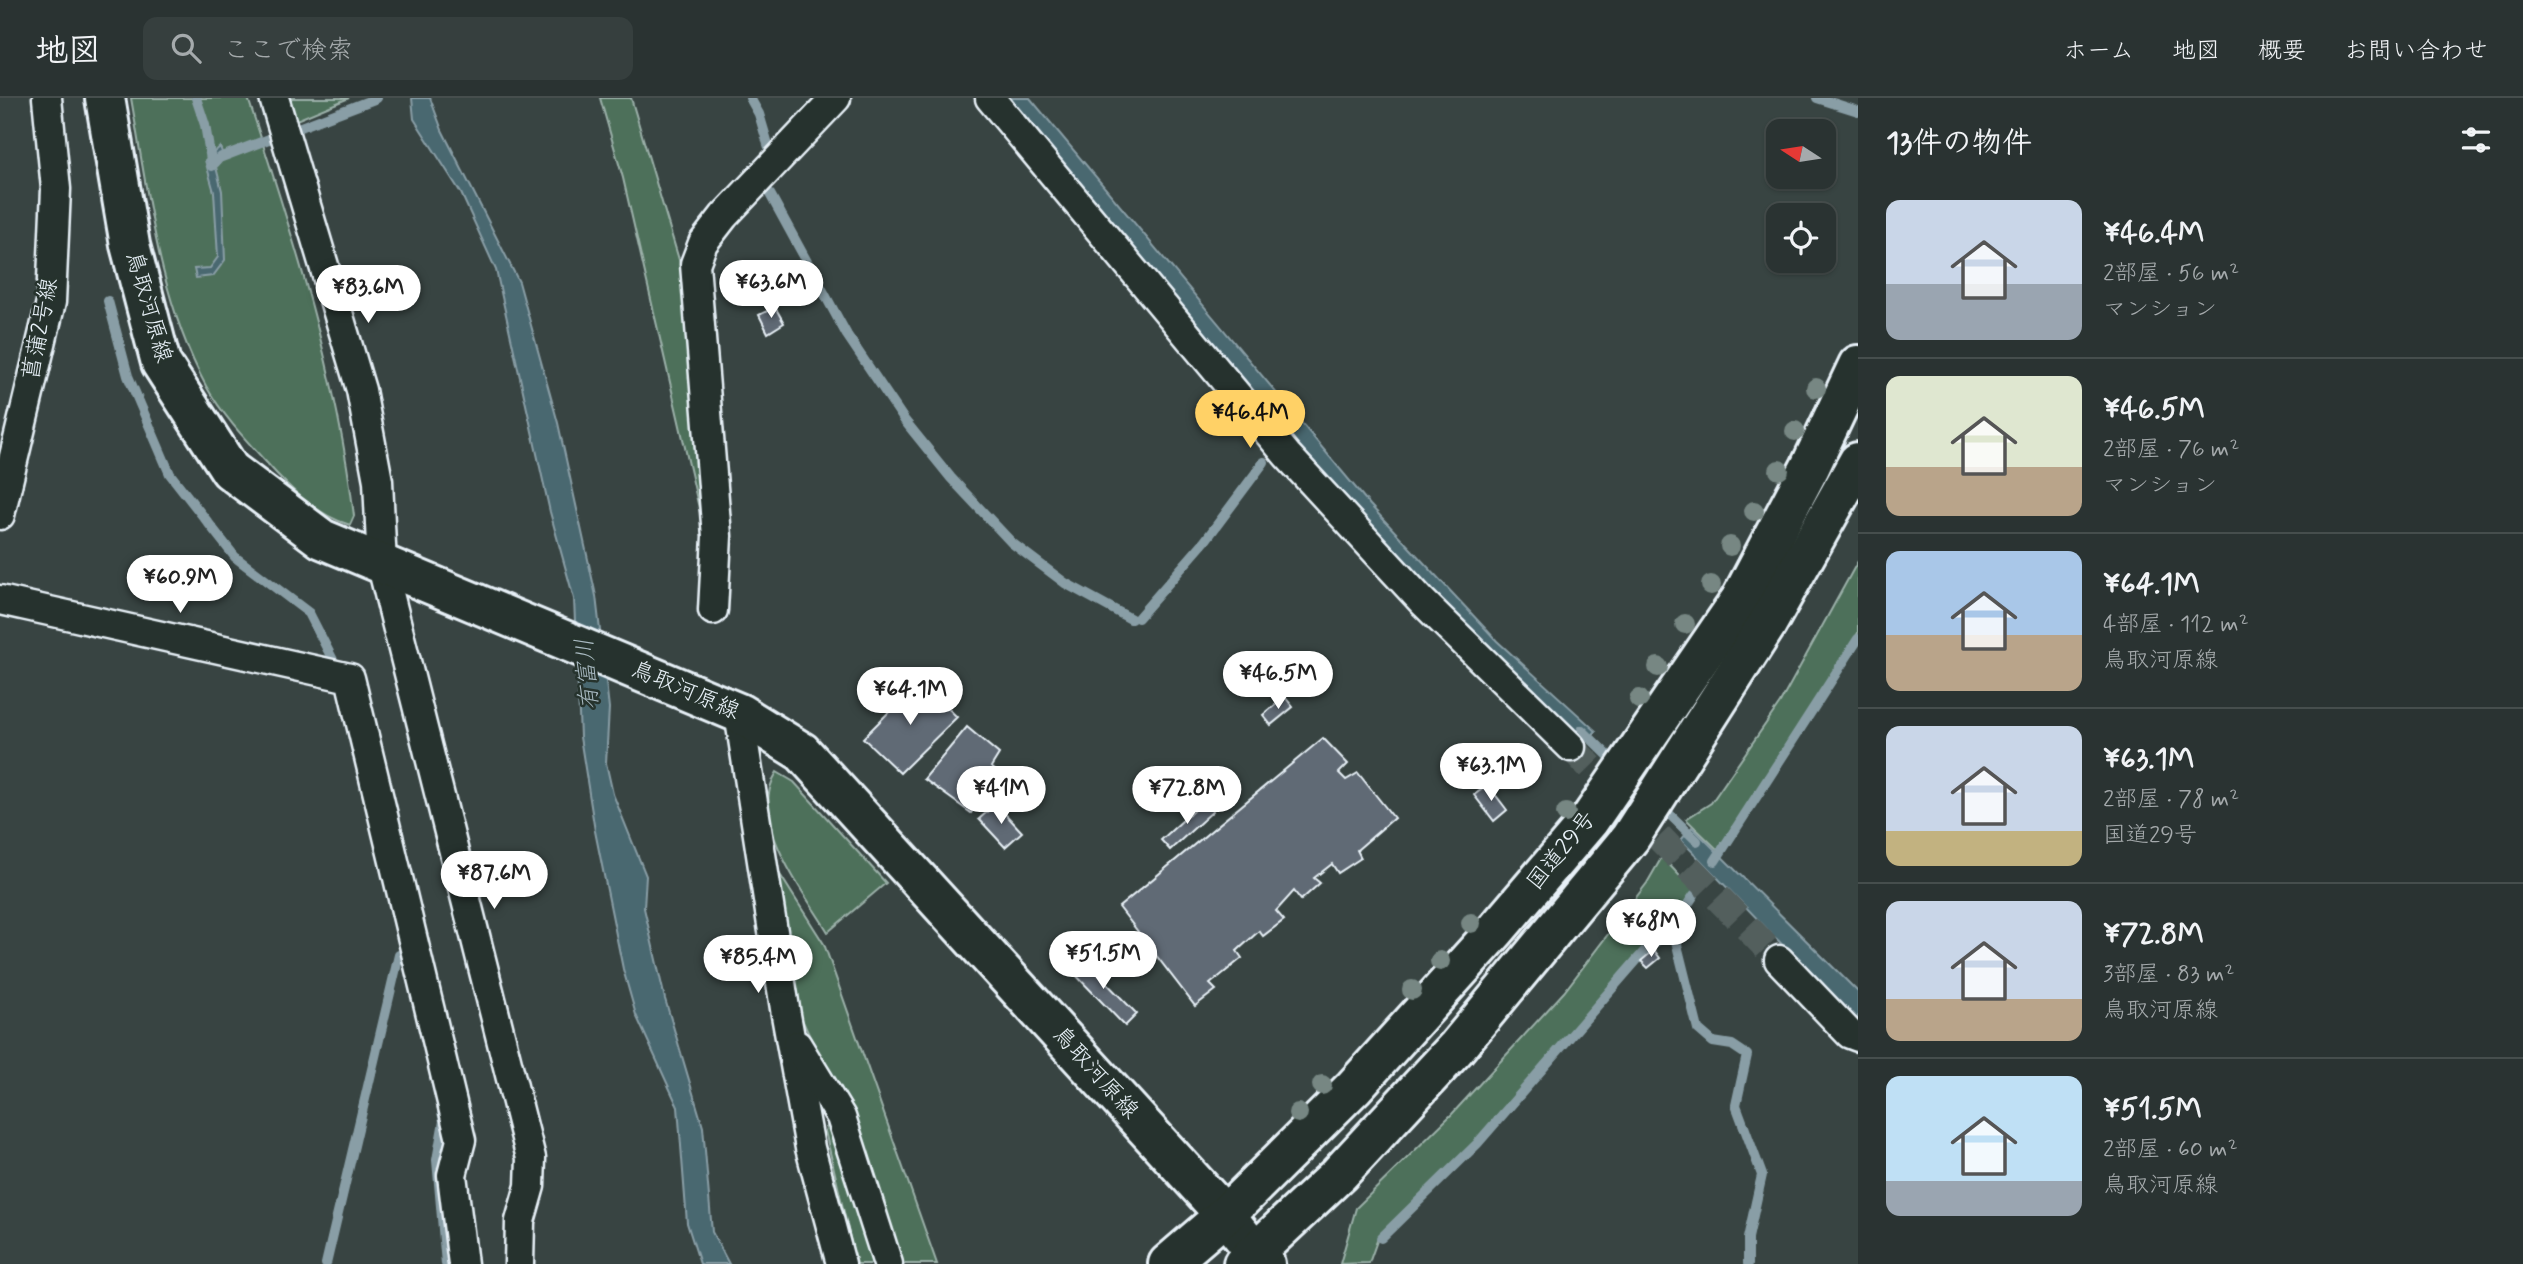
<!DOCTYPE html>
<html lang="ja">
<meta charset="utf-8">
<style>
:root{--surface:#2a3332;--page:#363f3e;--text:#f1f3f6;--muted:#a5aaac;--line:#464e4d;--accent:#ffd166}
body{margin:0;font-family:Mynerve,"Klee One",sans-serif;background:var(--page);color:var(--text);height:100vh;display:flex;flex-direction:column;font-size:26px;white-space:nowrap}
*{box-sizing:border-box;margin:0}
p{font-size:23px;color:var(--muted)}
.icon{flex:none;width:38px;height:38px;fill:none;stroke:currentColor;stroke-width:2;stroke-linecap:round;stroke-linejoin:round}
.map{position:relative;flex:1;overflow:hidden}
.drawer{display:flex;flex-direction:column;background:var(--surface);width:665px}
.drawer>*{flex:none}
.needle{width:46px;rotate:282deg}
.controls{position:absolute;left:1766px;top:21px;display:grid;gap:14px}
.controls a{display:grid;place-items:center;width:70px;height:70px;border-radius:14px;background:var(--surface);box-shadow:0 2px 5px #0004,0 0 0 2px var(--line);font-size:35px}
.price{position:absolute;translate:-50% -60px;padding:0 16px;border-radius:24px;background:#fff;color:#222;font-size:23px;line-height:46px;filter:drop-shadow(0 2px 4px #0008)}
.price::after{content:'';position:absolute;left:50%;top:42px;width:21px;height:16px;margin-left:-10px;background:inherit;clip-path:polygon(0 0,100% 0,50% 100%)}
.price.on{background:var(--accent);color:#111}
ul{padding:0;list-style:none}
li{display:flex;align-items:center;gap:21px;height:175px;padding:0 28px}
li+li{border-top:2px solid var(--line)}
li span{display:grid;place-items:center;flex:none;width:196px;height:140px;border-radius:14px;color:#555}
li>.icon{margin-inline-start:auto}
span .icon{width:84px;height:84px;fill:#fffc;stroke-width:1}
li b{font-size:30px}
h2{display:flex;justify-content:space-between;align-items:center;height:84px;padding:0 28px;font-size:30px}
header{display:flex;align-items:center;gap:42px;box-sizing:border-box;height:98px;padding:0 35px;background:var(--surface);border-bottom:2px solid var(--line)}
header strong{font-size:33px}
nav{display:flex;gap:38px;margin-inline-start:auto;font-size:24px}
.search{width:490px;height:63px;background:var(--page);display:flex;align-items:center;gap:18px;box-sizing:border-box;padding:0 24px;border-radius:14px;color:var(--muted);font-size:26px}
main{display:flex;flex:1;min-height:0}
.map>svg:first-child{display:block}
</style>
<header>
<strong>地図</strong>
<div class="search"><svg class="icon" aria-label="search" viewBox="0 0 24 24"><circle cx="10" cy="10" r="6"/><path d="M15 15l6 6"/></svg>ここで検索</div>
<nav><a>ホーム</a><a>地図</a><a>概要</a><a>お問い合わせ</a></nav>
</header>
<main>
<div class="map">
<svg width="1858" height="1166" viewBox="0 0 1858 1166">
<rect width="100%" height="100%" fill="#384442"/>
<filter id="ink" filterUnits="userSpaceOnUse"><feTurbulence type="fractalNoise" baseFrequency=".0143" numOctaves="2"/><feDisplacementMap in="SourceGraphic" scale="14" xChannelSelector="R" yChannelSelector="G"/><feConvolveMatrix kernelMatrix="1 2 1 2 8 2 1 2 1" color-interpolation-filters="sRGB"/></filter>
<g filter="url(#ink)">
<g fill="#4e705a" stroke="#9bb0a9" stroke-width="2">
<path d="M131,0h117c45,137 89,275 106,418l-4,9c-34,-10 -62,-38 -84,-63 -21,-23 -45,-49 -60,-76 -47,-87 -58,-192 -75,-288z"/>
<polygon points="278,0 349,0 287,26"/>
<polygon points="600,0 631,0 685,182 704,432 623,80"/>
<polygon points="1858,463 1858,535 1784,655 1718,752 1686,721 1711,705 1780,605"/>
<path d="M777,674l17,10 92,101 -58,49c-25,-42 -82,-111 -51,-160z"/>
<polygon points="1662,759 1694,793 1667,834 1648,846 1477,1042 1378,1140 1369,1165 1340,1166 1356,1110 1452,1016 1564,894 1647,785"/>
<polygon points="774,767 824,846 937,1166 895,1166 847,1018 798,913"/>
<polygon points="827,1027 830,1028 882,1166 856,1166 825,1033"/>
</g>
<g fill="#4a6770" stroke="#899ea6" stroke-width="2">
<polygon points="412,0 430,0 442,32 519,184 558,325 596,498 609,610 606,665 613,696 646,778 644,810 665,901 703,1029 712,1134 729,1166 700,1166 687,1125 678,1009 636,917 623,871 595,733 580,639 574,501 550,414 496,172 461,95 414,21"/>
<polygon points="1002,0 1030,0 1370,407 1497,543 1596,633 1584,647 1438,511 1300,354 1267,310 1262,311"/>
<polygon points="220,49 224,60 216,69 222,93 225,162 213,178 196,180 194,171 210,170 218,159 214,94 205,62"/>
<polygon points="1692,729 1858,894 1858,925 1681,742"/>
</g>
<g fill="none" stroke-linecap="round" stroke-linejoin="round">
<g stroke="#899ea6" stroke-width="10">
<polyline points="196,0 205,27 212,68"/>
<polyline points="750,0 759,16 770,53"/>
<polyline points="1817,0 1858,13"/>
<polyline points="215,65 219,60 377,0"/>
<polyline points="770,96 847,237 905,323 951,380 1012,445 1065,485 1131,521"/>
<polyline points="108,203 128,278 170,376 235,459 309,515 334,564"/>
<polyline points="1138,520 1205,443 1264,364"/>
<polyline points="1582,632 1619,668"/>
<polyline points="1660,707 1697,743"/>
<polyline points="1715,763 1858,541"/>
<polyline points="1674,835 1698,931 1713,944 1732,947 1747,957 1736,1007 1762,1077 1748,1140 1748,1166"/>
<polyline points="442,1014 444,1023 437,1062 446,1166"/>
<polyline points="1381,1140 1477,1046 1649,848 1668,836 1694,797"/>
<polyline points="326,1166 399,857"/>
</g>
</g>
<g fill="#616a74" stroke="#e8f1f8" stroke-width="2">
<polygon points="767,168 782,198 766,208 751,178"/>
<polygon points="775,209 784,225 768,235 759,217"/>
<polygon points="920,583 957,619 900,675 863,640"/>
<polygon points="1285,599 1293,609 1271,627 1263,617"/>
<polygon points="967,629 999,656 991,669 1002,678 971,715 924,681"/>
<polygon points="1323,640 1348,666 1339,675 1346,682 1358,675 1394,720 1357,752 1361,760 1338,775 1332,766 1314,780 1320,785 1301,802 1294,793 1276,813 1284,822 1263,838 1259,833 1237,853 1242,860 1210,886 1216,892 1195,908 1119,809"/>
<polygon points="1488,687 1507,712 1494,723 1474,697"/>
<polygon points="1204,703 1213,713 1170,752 1161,742"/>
<polygon points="996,706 1022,734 1005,749 979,721"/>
<polygon points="1654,852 1660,860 1648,870 1641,863"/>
<polygon points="1081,859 1137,916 1125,928 1069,870"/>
</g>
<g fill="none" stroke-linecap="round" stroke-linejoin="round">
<polyline stroke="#525e5d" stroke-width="28" stroke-dasharray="28 14" stroke-linecap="butt" points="1571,649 1779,862"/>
<defs>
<g id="street">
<polyline points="274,0 361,292 378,383 382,468 531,1060 530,1088 520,1123 519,1166"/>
<polyline points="990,0 1287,357 1422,503 1571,649"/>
<polyline points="0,417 51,204 56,91 47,0"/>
<polyline points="0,502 350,580 461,1042 452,1077 463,1166"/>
<polyline points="713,512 717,438 695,166 703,145 724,118 836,0"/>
<polyline points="739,615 786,917 810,1050 841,1166"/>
<polyline points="1779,862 1850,936 1858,939"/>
<polyline points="797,947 841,1019 888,1166"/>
</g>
<polyline id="primary" points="105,0 130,147 161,265 230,372 322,441 739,615 802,654 1225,1117 1265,1166"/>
<g id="highway">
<polyline points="1168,1166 1225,1117 1354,989 1496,832 1589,723 1740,502 1810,369 1858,267"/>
<polyline points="1243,1166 1339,1076 1456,950 1630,740 1767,526 1858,364"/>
</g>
</defs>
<use href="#street" stroke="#e8f1f8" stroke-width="33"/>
<use href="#primary" stroke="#e8f1f8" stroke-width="44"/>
<use href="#highway" stroke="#e8f1f8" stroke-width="44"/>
<use href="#street" stroke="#26332d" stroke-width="28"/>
<use href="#primary" stroke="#26332d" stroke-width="38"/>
<use href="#highway" stroke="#26332d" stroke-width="38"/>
</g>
<g fill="#778783">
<circle cx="1816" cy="290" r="10"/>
<circle cx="1795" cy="333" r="10"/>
<circle cx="1779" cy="372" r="10"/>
<circle cx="1754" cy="413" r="10"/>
<circle cx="1730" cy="448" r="10"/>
<circle cx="1711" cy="487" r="10"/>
<circle cx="1685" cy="526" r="10"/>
<circle cx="1658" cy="569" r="10"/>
<circle cx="1639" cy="601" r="10"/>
<circle cx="1566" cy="715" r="10"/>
<circle cx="1471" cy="825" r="10"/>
<circle cx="1440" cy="863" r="10"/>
<circle cx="1412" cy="892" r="10"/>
<circle cx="1322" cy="987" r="10"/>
<circle cx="1298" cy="1015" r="10"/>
</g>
</g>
<g text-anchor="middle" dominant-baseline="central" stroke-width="5" stroke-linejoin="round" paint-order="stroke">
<g font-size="23" fill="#e8f1f8" stroke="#26332d">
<text transform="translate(148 209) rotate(74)">鳥取河原線</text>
<text transform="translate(41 231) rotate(-79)">菖蒲2号線</text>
<text transform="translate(685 593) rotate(23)">鳥取河原線</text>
<text transform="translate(1562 753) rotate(-51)">国道29号</text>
<text transform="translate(1095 975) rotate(48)">鳥取河原線</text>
</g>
<g font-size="24" font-style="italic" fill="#a9bac2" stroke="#26332d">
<text transform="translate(588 576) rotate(-95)">有富川</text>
</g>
</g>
</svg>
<div class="controls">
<a><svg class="needle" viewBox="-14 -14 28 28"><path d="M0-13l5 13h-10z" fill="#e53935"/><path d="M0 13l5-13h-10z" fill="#a5aaac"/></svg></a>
<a><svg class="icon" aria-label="locate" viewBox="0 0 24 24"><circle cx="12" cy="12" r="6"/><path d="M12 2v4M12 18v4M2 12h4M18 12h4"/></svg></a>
</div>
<b class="price" style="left:771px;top:222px">¥63.6M</b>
<b class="price" style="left:368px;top:227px">¥83.6M</b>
<b class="price on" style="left:1250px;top:352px">¥46.4M</b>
<b class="price" style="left:180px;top:517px">¥60.9M</b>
<b class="price" style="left:1278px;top:613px">¥46.5M</b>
<b class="price" style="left:910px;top:629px">¥64.1M</b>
<b class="price" style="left:1491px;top:705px">¥63.1M</b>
<b class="price" style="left:1001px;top:728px">¥41M</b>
<b class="price" style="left:1187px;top:728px">¥72.8M</b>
<b class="price" style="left:494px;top:813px">¥87.6M</b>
<b class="price" style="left:1651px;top:861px">¥68M</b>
<b class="price" style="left:1103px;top:893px">¥51.5M</b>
<b class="price" style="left:758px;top:897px">¥85.4M</b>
</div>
<section class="drawer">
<h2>13件の物件<svg class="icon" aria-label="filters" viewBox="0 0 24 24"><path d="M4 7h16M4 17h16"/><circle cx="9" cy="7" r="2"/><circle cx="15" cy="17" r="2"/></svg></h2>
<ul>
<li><span style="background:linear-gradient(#c9d6e8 60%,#9aa5b1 0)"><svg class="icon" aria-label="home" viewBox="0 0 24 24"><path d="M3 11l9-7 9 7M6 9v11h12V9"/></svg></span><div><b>¥46.4M</b><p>2部屋 · 56 m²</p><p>マンション</p></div></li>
<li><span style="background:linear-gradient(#dfe7d0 65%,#b9a48a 0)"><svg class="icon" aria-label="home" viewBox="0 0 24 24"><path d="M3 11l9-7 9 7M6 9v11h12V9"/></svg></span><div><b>¥46.5M</b><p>2部屋 · 76 m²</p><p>マンション</p></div></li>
<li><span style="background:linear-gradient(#a9c7e8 60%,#b9a48a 0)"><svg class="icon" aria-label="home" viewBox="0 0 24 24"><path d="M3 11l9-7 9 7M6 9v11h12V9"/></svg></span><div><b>¥64.1M</b><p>4部屋 · 112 m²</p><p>鳥取河原線</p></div></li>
<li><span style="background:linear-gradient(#c9d6e8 75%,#c2b280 0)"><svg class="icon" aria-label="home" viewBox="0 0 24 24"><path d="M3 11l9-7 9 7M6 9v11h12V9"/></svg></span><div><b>¥63.1M</b><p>2部屋 · 78 m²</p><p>国道29号</p></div></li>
<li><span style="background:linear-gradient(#c9d6e8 70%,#b9a48a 0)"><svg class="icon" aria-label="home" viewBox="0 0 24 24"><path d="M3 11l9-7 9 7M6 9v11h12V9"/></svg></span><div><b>¥72.8M</b><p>3部屋 · 83 m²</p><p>鳥取河原線</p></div></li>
<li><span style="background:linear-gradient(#bfe0f5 75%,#9aa5b1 0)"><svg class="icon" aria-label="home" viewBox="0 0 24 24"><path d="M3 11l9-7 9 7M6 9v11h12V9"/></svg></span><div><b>¥51.5M</b><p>2部屋 · 60 m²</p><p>鳥取河原線</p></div></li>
</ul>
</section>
</main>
